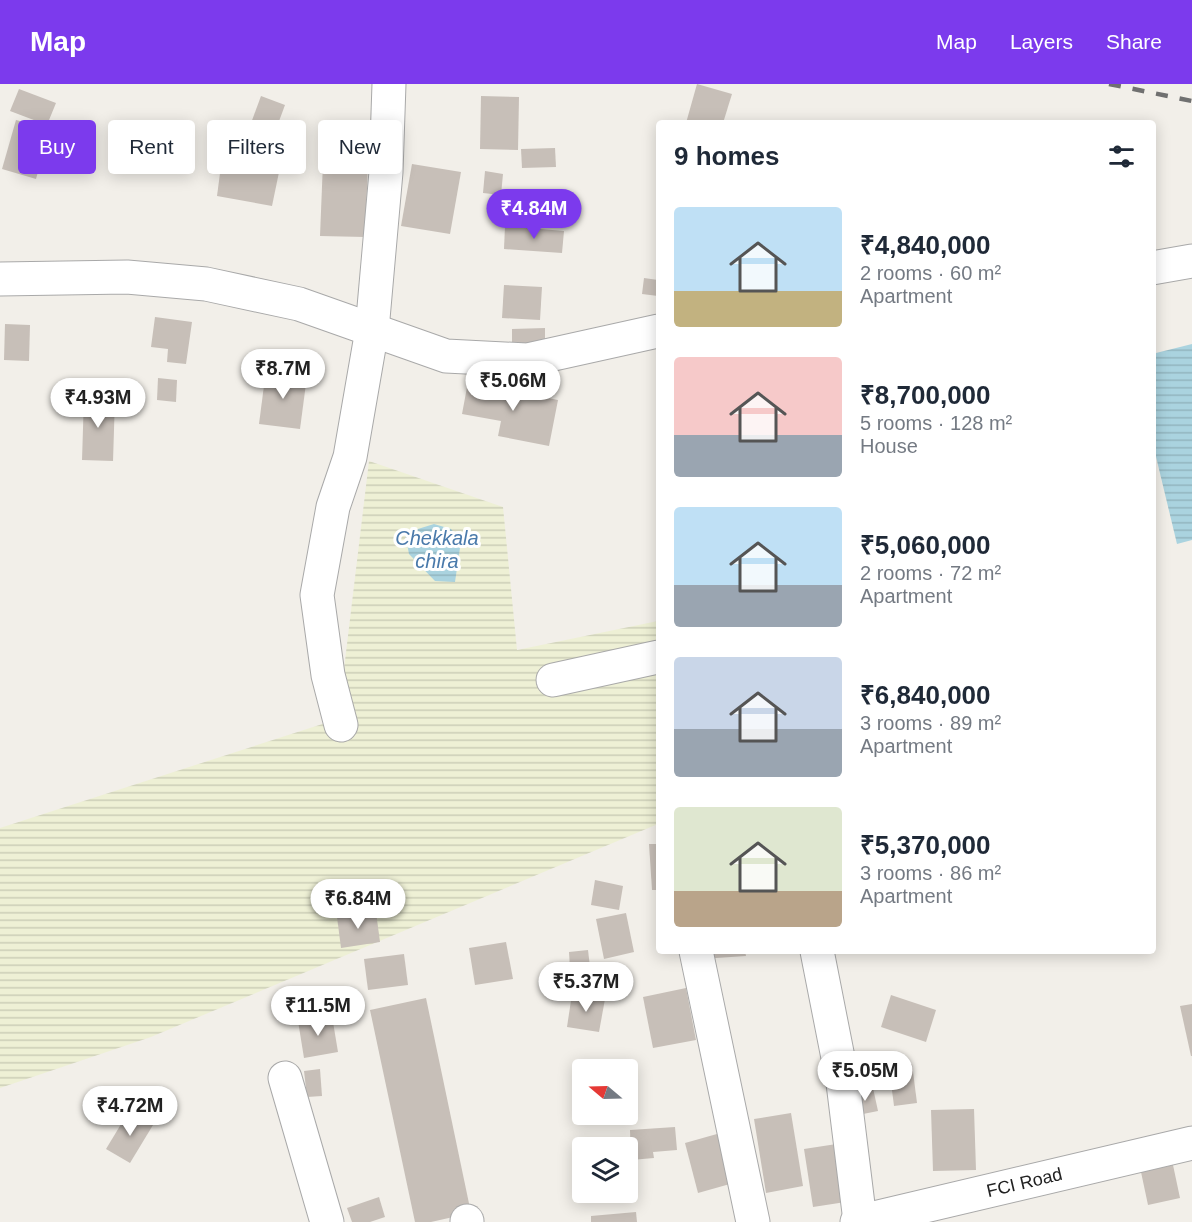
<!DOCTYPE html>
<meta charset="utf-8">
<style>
:root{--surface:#fff;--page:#f6f6f7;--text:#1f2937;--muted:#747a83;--accent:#7c3aed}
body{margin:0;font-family:Helvetica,sans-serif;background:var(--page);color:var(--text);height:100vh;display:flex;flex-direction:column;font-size:22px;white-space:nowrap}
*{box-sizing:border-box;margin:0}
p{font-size:20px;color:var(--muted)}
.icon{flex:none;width:33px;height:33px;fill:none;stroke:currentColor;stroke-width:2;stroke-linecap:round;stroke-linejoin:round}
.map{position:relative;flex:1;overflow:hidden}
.side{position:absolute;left:656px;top:36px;width:500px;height:834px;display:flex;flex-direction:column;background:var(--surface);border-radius:6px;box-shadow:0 3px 15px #0003}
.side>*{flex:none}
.hud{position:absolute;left:18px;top:36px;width:548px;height:54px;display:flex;gap:12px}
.needle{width:39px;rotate:289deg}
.buttons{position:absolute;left:572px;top:975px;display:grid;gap:12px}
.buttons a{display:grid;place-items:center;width:66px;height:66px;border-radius:6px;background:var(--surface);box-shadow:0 3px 15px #0003;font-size:30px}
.price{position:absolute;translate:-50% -51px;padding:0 14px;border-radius:21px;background:#fff;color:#222;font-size:20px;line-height:39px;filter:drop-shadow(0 2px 3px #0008)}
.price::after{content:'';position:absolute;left:50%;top:36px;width:18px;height:14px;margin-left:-9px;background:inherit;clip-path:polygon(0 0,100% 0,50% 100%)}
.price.selected{background:var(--accent);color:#fff}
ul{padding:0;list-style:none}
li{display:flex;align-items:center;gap:18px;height:150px;padding:0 18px}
li span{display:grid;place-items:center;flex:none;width:168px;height:120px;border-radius:6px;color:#555}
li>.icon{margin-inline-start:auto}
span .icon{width:72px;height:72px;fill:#fffc;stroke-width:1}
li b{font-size:26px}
h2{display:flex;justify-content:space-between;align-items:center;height:72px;padding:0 18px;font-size:26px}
.tag{padding:0 21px;border-radius:6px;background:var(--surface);box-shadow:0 3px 15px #0003;font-size:21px;line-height:54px}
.tag.selected{background:var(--accent);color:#fff}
header{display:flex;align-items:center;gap:36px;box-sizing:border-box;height:84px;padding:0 30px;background:var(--accent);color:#fff}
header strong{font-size:28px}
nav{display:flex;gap:33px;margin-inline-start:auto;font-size:21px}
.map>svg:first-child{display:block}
</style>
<header>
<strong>Map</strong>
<nav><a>Map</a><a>Layers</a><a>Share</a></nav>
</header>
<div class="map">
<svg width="1192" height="1138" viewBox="0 0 1192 1138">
<defs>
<pattern id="farmland-rules" width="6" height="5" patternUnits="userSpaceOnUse" patternTransform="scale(1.5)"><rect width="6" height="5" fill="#eef0d5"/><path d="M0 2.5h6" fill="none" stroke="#ccceb7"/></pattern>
<pattern id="water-rules" width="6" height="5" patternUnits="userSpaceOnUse" patternTransform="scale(1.5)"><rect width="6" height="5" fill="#aad3df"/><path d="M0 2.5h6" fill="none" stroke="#92b5bf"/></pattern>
</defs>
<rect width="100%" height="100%" fill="#f2efe9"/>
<polygon fill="url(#farmland-rules)" points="369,377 503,423 517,566 658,537 658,740 151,953 0,1004 0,744 338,635"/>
<g fill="url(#water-rules)">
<polygon points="1192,260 1192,456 1177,460 1152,356 1152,270"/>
<polygon points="434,440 451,445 461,457 455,498 435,497 409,470 405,449"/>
</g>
<g fill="#c7bfb8">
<polygon points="697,0 732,10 723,39 686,39"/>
<polygon points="19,5 56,19 47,41 10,27"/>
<polygon points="261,12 285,21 271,59 247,50"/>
<polygon points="481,12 519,13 518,66 480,65"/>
<polygon points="16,36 50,45 36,95 2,85"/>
<polygon points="224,59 284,64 272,122 217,112"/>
<polygon points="555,64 556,83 522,84 521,65"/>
<polygon points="323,78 368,80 365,153 320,152"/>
<polygon points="412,80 461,88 450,150 401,142"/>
<polygon points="485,87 503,90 501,111 483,109"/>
<polygon points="505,142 564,147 562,169 504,165"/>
<polygon points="644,194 658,196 658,212 642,210"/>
<polygon points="504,201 542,203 540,236 502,234"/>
<polygon points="155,233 192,238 186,280 167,278 168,265 151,263"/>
<polygon points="5,240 30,241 29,277 4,276"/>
<polygon points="545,244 545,265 512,266 512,245"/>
<polygon points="266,286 307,292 300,345 259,340"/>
<polygon points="158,294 177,296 176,318 157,316"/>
<polygon points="468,298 558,316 549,362 498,352 501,337 462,330"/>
<polygon points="84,313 115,314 113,377 82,376"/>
<polygon points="649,760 658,760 658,806 652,806"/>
<polygon points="595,796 623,802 619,826 591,821"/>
<polygon points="376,828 380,858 341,864 337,833"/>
<polygon points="626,829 634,868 604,875 596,835"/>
<polygon points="506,858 513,895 475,901 469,864"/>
<polygon points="588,866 590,883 570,885 569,868"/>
<polygon points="701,867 745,867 746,872 701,875"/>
<polygon points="404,870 408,901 368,906 364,875"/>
<polygon points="686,904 696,956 653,964 643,913"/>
<polygon points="572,910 605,915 599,948 567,943"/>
<polygon points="891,911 936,926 926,958 881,943"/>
<polygon points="426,914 471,1129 431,1138 415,1138 370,926"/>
<polygon points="1192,920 1192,972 1191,972 1180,922"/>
<polygon points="332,932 338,968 304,974 298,937"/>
<polygon points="912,980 917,1019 894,1022 889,983"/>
<polygon points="320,985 322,1012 307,1013 304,987"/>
<polygon points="873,1004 878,1027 858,1031 853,1008"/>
<polygon points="974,1025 976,1086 933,1087 931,1026"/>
<polygon points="129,1027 153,1041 130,1079 106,1065"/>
<polygon points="791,1029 803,1102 766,1109 754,1035"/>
<polygon points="675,1043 677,1066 653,1068 654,1074 631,1076 630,1046"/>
<polygon points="724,1048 737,1098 698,1109 685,1059"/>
<polygon points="843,1059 852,1117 813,1123 804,1065"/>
<polygon points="1173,1081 1180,1114 1148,1121 1141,1088"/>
<polygon points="379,1113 385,1133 370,1138 352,1138 347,1124"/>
<polygon points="636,1128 637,1138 591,1138 591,1132"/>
</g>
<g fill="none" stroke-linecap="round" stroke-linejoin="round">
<defs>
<g id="minor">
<polyline points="1152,184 1192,177"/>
<polyline points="0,195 127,193 206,200 299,220 446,272 527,276 658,247"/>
<polyline points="553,596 658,573"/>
<polyline points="341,641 328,591 317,511 333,423 350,373 372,246 386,88 389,0"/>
<polyline points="696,867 753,1138"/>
<polyline points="817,867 843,999 860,1137"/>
<polyline points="285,994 327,1138"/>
<polyline points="467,1137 467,1138"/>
<path id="s1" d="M857,1138l335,-79"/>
</g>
</defs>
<use href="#minor" stroke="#a9a9a9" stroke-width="35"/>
<use href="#minor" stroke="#fff" stroke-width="33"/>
<polyline stroke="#707070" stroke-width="4.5" stroke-dasharray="12 12" stroke-linecap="butt" points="1109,0 1192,17"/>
</g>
<g text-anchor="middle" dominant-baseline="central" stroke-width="6" stroke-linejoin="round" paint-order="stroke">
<g font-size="18" fill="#222" stroke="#fff">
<text stroke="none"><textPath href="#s1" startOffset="172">FCI Road</textPath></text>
</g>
<g font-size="20" font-style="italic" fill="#4a7aab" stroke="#fff">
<text x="437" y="454">Chekkala<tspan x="437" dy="23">chira</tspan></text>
</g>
</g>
</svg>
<div class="buttons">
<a><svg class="needle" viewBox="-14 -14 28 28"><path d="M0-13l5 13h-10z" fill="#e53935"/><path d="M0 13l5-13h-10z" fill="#747a83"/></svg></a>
<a><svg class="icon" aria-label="layers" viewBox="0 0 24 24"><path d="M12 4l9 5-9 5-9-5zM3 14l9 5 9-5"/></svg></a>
</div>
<b class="price selected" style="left:534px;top:156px">₹4.84M</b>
<b class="price" style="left:283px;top:316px">₹8.7M</b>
<b class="price" style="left:513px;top:328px">₹5.06M</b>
<b class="price" style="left:98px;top:345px">₹4.93M</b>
<b class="price" style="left:358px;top:846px">₹6.84M</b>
<b class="price" style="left:586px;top:929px">₹5.37M</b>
<b class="price" style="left:318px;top:953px">₹11.5M</b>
<b class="price" style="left:865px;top:1018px">₹5.05M</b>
<b class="price" style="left:130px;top:1053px">₹4.72M</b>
<div class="hud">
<a class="tag selected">Buy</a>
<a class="tag">Rent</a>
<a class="tag">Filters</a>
<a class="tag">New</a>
</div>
<section class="side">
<h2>9 homes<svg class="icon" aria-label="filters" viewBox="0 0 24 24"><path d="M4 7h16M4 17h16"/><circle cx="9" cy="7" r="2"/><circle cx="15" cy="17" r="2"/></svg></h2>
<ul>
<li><span style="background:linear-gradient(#bfe0f5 70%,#c2b280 0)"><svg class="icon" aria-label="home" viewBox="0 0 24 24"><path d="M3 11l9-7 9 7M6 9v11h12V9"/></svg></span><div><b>₹4,840,000</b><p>2 rooms · 60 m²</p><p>Apartment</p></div></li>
<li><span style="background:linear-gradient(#f6c9c9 65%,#9aa5b1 0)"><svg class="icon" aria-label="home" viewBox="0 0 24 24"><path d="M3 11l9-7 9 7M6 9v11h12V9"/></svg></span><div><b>₹8,700,000</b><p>5 rooms · 128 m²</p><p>House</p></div></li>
<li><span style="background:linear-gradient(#bfe0f5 65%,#9aa5b1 0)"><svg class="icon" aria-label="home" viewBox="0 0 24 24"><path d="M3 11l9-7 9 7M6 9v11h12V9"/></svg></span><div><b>₹5,060,000</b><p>2 rooms · 72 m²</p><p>Apartment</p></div></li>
<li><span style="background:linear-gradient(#c9d6e8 60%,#9aa5b1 0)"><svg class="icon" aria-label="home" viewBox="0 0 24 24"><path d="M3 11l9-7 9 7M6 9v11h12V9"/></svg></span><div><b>₹6,840,000</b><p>3 rooms · 89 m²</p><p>Apartment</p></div></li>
<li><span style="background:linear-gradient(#dfe7d0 70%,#b9a48a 0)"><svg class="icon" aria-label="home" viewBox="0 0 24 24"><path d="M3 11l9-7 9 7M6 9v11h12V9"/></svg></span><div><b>₹5,370,000</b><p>3 rooms · 86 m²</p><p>Apartment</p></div></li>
</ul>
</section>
</div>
